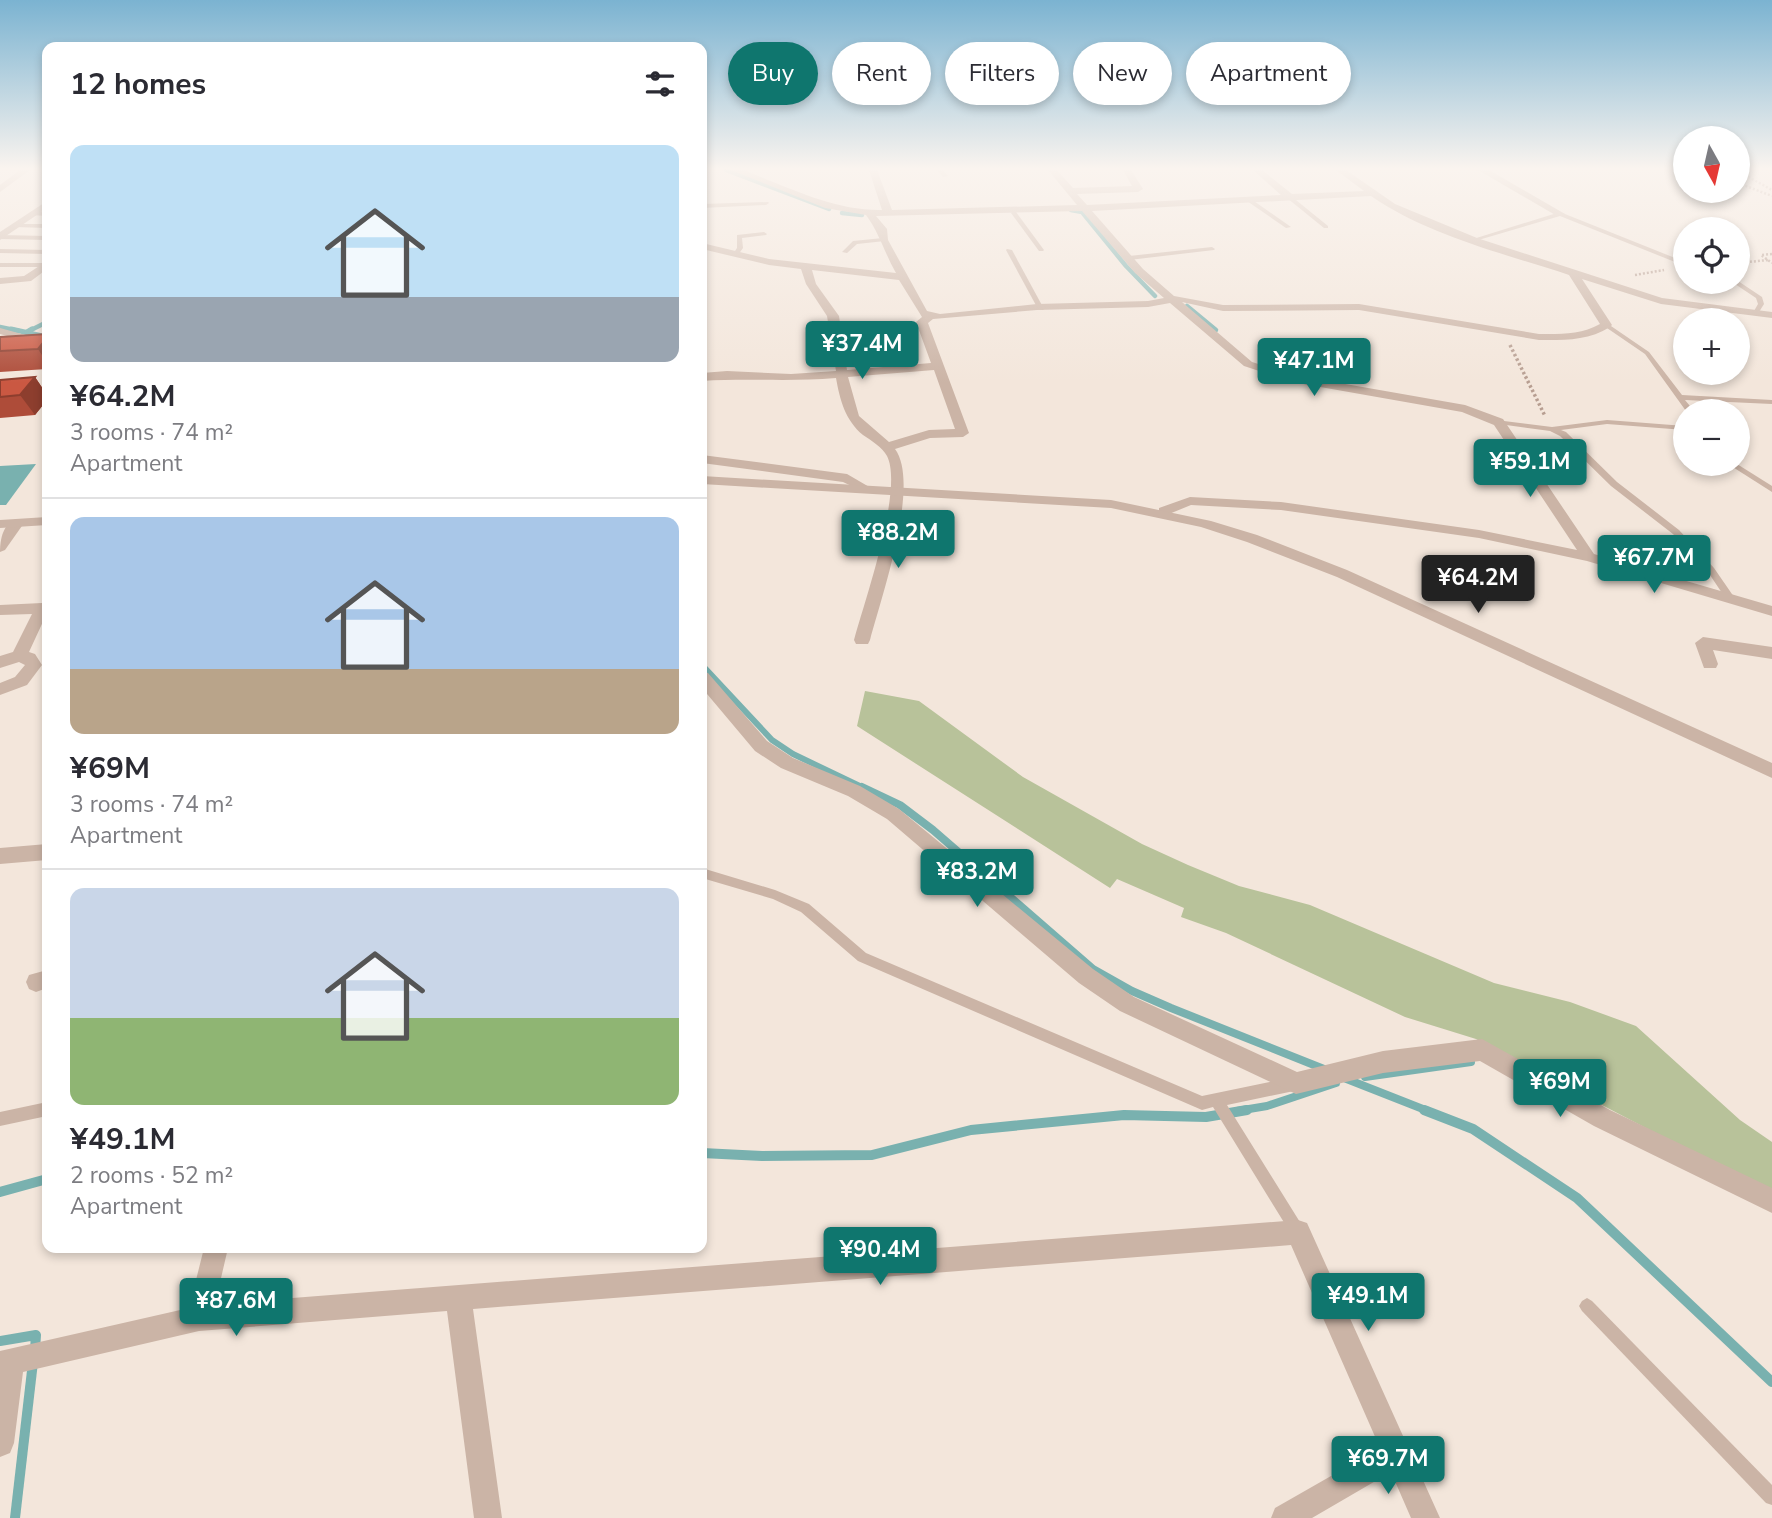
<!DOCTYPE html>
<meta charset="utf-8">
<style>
:root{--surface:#fff;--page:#f2f2f3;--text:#2b2b33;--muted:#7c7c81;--line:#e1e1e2;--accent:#0f766e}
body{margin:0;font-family:"Nunito Sans",sans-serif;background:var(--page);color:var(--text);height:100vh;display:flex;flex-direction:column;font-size:26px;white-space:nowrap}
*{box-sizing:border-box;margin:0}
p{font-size:23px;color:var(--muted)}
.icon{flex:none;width:38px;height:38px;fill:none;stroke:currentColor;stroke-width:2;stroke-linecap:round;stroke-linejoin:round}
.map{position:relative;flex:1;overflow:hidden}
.details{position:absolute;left:42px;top:42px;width:665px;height:1211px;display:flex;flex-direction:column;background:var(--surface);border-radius:14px;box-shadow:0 4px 10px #0003}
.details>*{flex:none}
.hud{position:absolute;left:728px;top:42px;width:665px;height:63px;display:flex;gap:14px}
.needle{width:46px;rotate:172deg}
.controls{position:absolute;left:1673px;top:126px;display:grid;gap:14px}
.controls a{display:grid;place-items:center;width:77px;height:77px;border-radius:50%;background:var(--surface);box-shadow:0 4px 10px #0003;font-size:35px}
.price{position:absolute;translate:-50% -60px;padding:0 16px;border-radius:7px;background:var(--accent);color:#fff;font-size:23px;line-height:46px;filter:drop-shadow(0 2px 4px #0008)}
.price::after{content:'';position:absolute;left:50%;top:42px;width:21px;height:16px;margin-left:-10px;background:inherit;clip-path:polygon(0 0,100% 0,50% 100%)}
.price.selected{background:#222;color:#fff}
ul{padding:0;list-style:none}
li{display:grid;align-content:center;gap:14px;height:371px;padding:0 28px}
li+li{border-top:2px solid var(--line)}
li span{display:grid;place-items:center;height:217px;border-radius:14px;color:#555}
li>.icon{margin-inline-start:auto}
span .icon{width:126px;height:126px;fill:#fffc;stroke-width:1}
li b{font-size:30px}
h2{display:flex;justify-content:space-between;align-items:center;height:84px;padding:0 28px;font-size:30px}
.pill{padding:0 24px;border-radius:32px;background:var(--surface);box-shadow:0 4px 10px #0003;font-size:24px;line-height:63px}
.pill.selected{background:var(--accent);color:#fff}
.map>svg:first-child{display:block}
</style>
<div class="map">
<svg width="1772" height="1518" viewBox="0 0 1772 1518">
<rect width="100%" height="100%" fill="#f3e6db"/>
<polygon fill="#b8c29a" points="865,691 919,701 1023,777 1142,844 1188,865 1239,886 1310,905 1494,983 1570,1002 1636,1026 1740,1120 1772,1142 1772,1194 1476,1039 1405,1017 1226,933 1181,917 1184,908 1117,879 1110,888 857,726"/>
<polygon fill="#79b1af" points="36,464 6,505 0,505 0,466"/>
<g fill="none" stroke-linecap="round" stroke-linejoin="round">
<g stroke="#79b1af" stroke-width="4.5">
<polyline points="726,170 829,209"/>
<polyline points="1071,210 1082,212 1126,266 1155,296"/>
<polyline points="842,213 862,215"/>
<polyline points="1187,306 1216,330"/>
<polyline points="0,327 19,331"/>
<polyline points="29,331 47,322"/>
</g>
<g stroke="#79b1af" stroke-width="5">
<polyline points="11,329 47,337"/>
<polyline points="27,332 32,329"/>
</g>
<polyline stroke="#79b1af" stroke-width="6" points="702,665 772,740 793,754 866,789"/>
<g stroke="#79b1af" stroke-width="8">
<polyline points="862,787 900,805 933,830 1093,969 1132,991 1171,1008 1324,1069"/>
<polyline points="1365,1077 1471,1062"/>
<polyline points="1344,1078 1428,1111"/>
<polyline points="1237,1111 1267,1106 1336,1083"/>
</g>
<g stroke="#79b1af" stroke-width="10">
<polyline points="1424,1110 1473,1129 1577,1198 1772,1382"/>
<polyline points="702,1153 762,1156 872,1155 971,1130 1124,1115 1206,1117 1247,1110"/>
<polyline points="0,1192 47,1179"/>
<polyline points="0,1341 36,1335 35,1350"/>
<polyline points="15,1518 33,1362"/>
</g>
<g stroke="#b79e91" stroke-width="2.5" stroke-dasharray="2 2" stroke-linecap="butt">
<polyline points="1738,171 1772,190"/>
<polyline points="1738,183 1772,196"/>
<polyline points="1772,254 1761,255 1772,263"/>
<polyline points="1738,263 1768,260"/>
<polyline points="1635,275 1664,270"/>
</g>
<polyline stroke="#b79e91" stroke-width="3.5" stroke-dasharray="2.5 2.5" stroke-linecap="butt" points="1510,345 1545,416"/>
<g fill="#cbb4a6" fill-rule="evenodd">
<polygon points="937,170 943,170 948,176 943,177"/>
<polygon points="1287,196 1291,196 1328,226 1328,228 1324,228 1287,198"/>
<polygon points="1247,199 1251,199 1291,227 1286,228 1247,201"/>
<polygon points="768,202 769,203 766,205 702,208 702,204"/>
<polygon points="33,212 47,212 47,216 31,215 30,214"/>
<polygon points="1012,212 1016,212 1044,250 1043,251 1039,251 1011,213"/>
<polygon points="1560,212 1685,262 1685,266 1560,216 1475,241 1470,240"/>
<polygon points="16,224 47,224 47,228 14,227 14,225"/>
<polygon points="764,232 767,234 766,235 742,238 743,248 738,255 734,255 733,254 737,248 737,235"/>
<polygon points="0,235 47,236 47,240 0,239"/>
<polygon points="883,238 885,239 885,241 857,244 847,253 842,252 853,241"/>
<polygon points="1212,247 1215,249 1214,250 1129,260 1126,258 1129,256"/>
<polygon points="0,249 47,250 47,254 0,253"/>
<polygon points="1007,249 1012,250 1044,309 1043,310 1038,309 1006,250"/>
<rect x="0" y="263" width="47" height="4"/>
<polygon points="1738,281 1762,297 1764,304 1759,312 1754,311 1758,304 1756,298 1732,282"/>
<polygon points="1604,324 1608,324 1649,352 1682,395 1772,400 1772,404 1685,400 1694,411 1686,411 1645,354 1604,326"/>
<polygon points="1496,420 1552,427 1607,420 1685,426 1685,430 1607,424 1561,430 1566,432 1617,482 1679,530 1714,568 1734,597 1732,599 1726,599 1708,572 1673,534 1611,486 1560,436 1550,431 1499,424 1495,422"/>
<polygon points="1728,464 1737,464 1772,486 1772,492"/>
<polygon points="702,868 775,890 809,904 866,953 1202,1096 1294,1077 1299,1079 1301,1084 1299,1089 1294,1091 1227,1105 1303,1227 1305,1232 1303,1237 1298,1239 1293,1237 1213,1107 1202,1110 858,961 801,912 773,899 702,878"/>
<polygon points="47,1102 47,1116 0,1126 0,1112"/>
<polygon points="1587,1298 1592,1301 1772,1485 1772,1505 1766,1503 1582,1311 1579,1306 1582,1301"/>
</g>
<g fill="#cbb4a6" fill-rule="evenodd">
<polygon points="20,170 30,170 0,192 0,185"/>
<path d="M731,170h12c45,17 91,41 139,40l-13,-40h8l15,40 185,-5 -29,-35h9l16,18 59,-2 -9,-16h8l12,19 -5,3 -61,2 10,11 194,-10 -28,-25h9l30,24 72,-3 -28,-21h10l49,34 82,34 185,60 110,14v6l-111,-14 -79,-25 30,46 -2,2c-22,14 -46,13 -71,13l-180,-30 -136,1 -41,-9 70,60 42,13 171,30 38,14 91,135 178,52v10l-185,-55 -108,-23 -198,-28 -90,-5 -22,9h-10v-6l31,-11 91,5 198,28 98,20 -83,-125 -32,-13 -170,-30 -48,-16 -74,-63 -22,4 -111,3 -104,9 -5,4 41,110 -6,4 -33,1 -35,11c26,35 -14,149 -25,191l-2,4h-12l-2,-4c10,-37 50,-151 33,-184 -5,-9 -15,-15 -24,-21 -18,-15 -23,-35 -27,-57 -45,4 -89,0 -134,3v-8l25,-2 64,3 45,-3 -9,-55 -21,-32 -5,-15 -32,-4 -67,-16v-6l67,16 127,14c-11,-19 -17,-41 -30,-58l-41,-7zM1371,196c56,39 134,58 198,79l31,49c-19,11 -40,10 -61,10l-180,-30 -136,1 -49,-9 -31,-27 -51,-58zM1082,211l53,62 29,25 -16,3 -111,3 -97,10 -13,-3 -39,-71 -1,-11 -11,-13zM812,270l87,10 23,37 -6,5 15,41 -84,7 -8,-54 -23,-32zM934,370l21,59 -26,1 -40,12 -30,-26 -11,-39z"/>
<polygon points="1478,170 1489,170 1565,214 1557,216"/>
<polygon points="47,201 47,208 0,240 0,232"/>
<polygon points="47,261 47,269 31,281 0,284 0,278 24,276"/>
<polygon points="0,328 47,341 47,347 0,334"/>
<polygon points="702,455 847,474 871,488 864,492 843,482 702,463"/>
<path d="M17,519l7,4 -19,27 -5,2c0,-13 3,-29 17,-33z"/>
<polygon points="42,603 47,604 47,613 29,652 35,654 42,665 27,685 0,695 0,683 15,677 25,665 19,662 0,668 0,656 13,652 32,614 0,615 0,605"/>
<polygon points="1703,637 1772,647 1772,659 1713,650 1718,664 1716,668 1704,668 1695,643"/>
<polygon points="702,671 708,673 767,741 793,758 860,786 899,809 1093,969 1134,997 1297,1072 1383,1051 1482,1039 1610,1110 1772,1188 1772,1213 1594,1126 1480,1061 1383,1073 1296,1094 1120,1011 1079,983 887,819 848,796 781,768 755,751 702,688"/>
<polygon points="47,844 47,860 0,864 0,848"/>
<polygon points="47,970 47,988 36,992 29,989 26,982 29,975"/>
<polygon points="1298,1220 1307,1223 1440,1518 1411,1518 1391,1472 1312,1518 1271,1518 1275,1508 1380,1448 1291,1245 473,1309 502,1518 474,1518 447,1311 199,1331 23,1372 14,1443 10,1453 0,1457 0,1351 189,1308 204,1248 228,1248 215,1304"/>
</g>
<g fill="#cbb4a6" fill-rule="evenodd">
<polygon points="702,476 1111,500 1211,521 1257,535 1347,570 1772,763 1772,778 1337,577 1247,542 1201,527 1111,508 702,484"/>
<polygon points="47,517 47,525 0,528 0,520"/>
</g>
</g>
<g fill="#ae4c39">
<polygon points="47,334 47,369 0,372 0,337"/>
<polygon points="35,377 47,395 47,400 35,415 0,418 0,380"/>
</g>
<g fill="#8d3e2e">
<polygon points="47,338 47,363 38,349"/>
<polygon points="35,377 47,395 47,400 35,415 20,395"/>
</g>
<g fill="#ca5842" stroke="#8d3e2e" stroke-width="2">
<polygon points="47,334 47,338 38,349 0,351 0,337"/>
<polygon points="35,377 20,395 0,397 0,380"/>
</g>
<linearGradient id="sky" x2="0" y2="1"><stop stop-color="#7bb3d1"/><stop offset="0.44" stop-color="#faf4ef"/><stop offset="1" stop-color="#faf4ef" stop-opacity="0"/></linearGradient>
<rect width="1772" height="383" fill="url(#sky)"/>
</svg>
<div class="controls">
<a><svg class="needle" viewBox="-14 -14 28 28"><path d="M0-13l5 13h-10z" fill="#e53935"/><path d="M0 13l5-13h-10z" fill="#7c7c81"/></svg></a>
<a><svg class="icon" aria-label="locate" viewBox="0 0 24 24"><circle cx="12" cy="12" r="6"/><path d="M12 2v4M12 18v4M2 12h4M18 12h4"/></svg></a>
<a>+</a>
<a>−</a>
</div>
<b class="price" style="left:862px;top:381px">¥37.4M</b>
<b class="price" style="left:1314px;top:398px">¥47.1M</b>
<b class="price" style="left:1530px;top:499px">¥59.1M</b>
<b class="price" style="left:898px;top:570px">¥88.2M</b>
<b class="price" style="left:1654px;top:595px">¥67.7M</b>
<b class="price selected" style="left:1478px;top:615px">¥64.2M</b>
<b class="price" style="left:977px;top:909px">¥83.2M</b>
<b class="price" style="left:1560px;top:1119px">¥69M</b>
<b class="price" style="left:880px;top:1287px">¥90.4M</b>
<b class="price" style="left:1368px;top:1333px">¥49.1M</b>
<b class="price" style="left:236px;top:1338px">¥87.6M</b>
<b class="price" style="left:1388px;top:1496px">¥69.7M</b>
<div class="hud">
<a class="pill selected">Buy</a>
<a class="pill">Rent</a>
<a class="pill">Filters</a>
<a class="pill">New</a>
<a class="pill">Apartment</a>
</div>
<section class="details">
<h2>12 homes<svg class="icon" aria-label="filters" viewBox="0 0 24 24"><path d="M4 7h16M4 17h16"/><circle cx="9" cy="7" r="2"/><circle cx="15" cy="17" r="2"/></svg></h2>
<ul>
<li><span style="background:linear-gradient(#bfe0f5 70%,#9aa5b1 0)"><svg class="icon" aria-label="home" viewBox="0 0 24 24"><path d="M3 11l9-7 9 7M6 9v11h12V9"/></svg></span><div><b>¥64.2M</b><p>3 rooms · 74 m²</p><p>Apartment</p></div></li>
<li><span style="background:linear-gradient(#a9c7e8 70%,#b9a48a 0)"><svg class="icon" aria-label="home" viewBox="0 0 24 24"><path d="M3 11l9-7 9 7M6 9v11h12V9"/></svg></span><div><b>¥69M</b><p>3 rooms · 74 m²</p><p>Apartment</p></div></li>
<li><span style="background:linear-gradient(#c9d6e8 60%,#8fb573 0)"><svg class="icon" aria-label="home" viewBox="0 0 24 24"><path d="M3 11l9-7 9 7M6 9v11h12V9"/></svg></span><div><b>¥49.1M</b><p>2 rooms · 52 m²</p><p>Apartment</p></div></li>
</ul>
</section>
</div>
